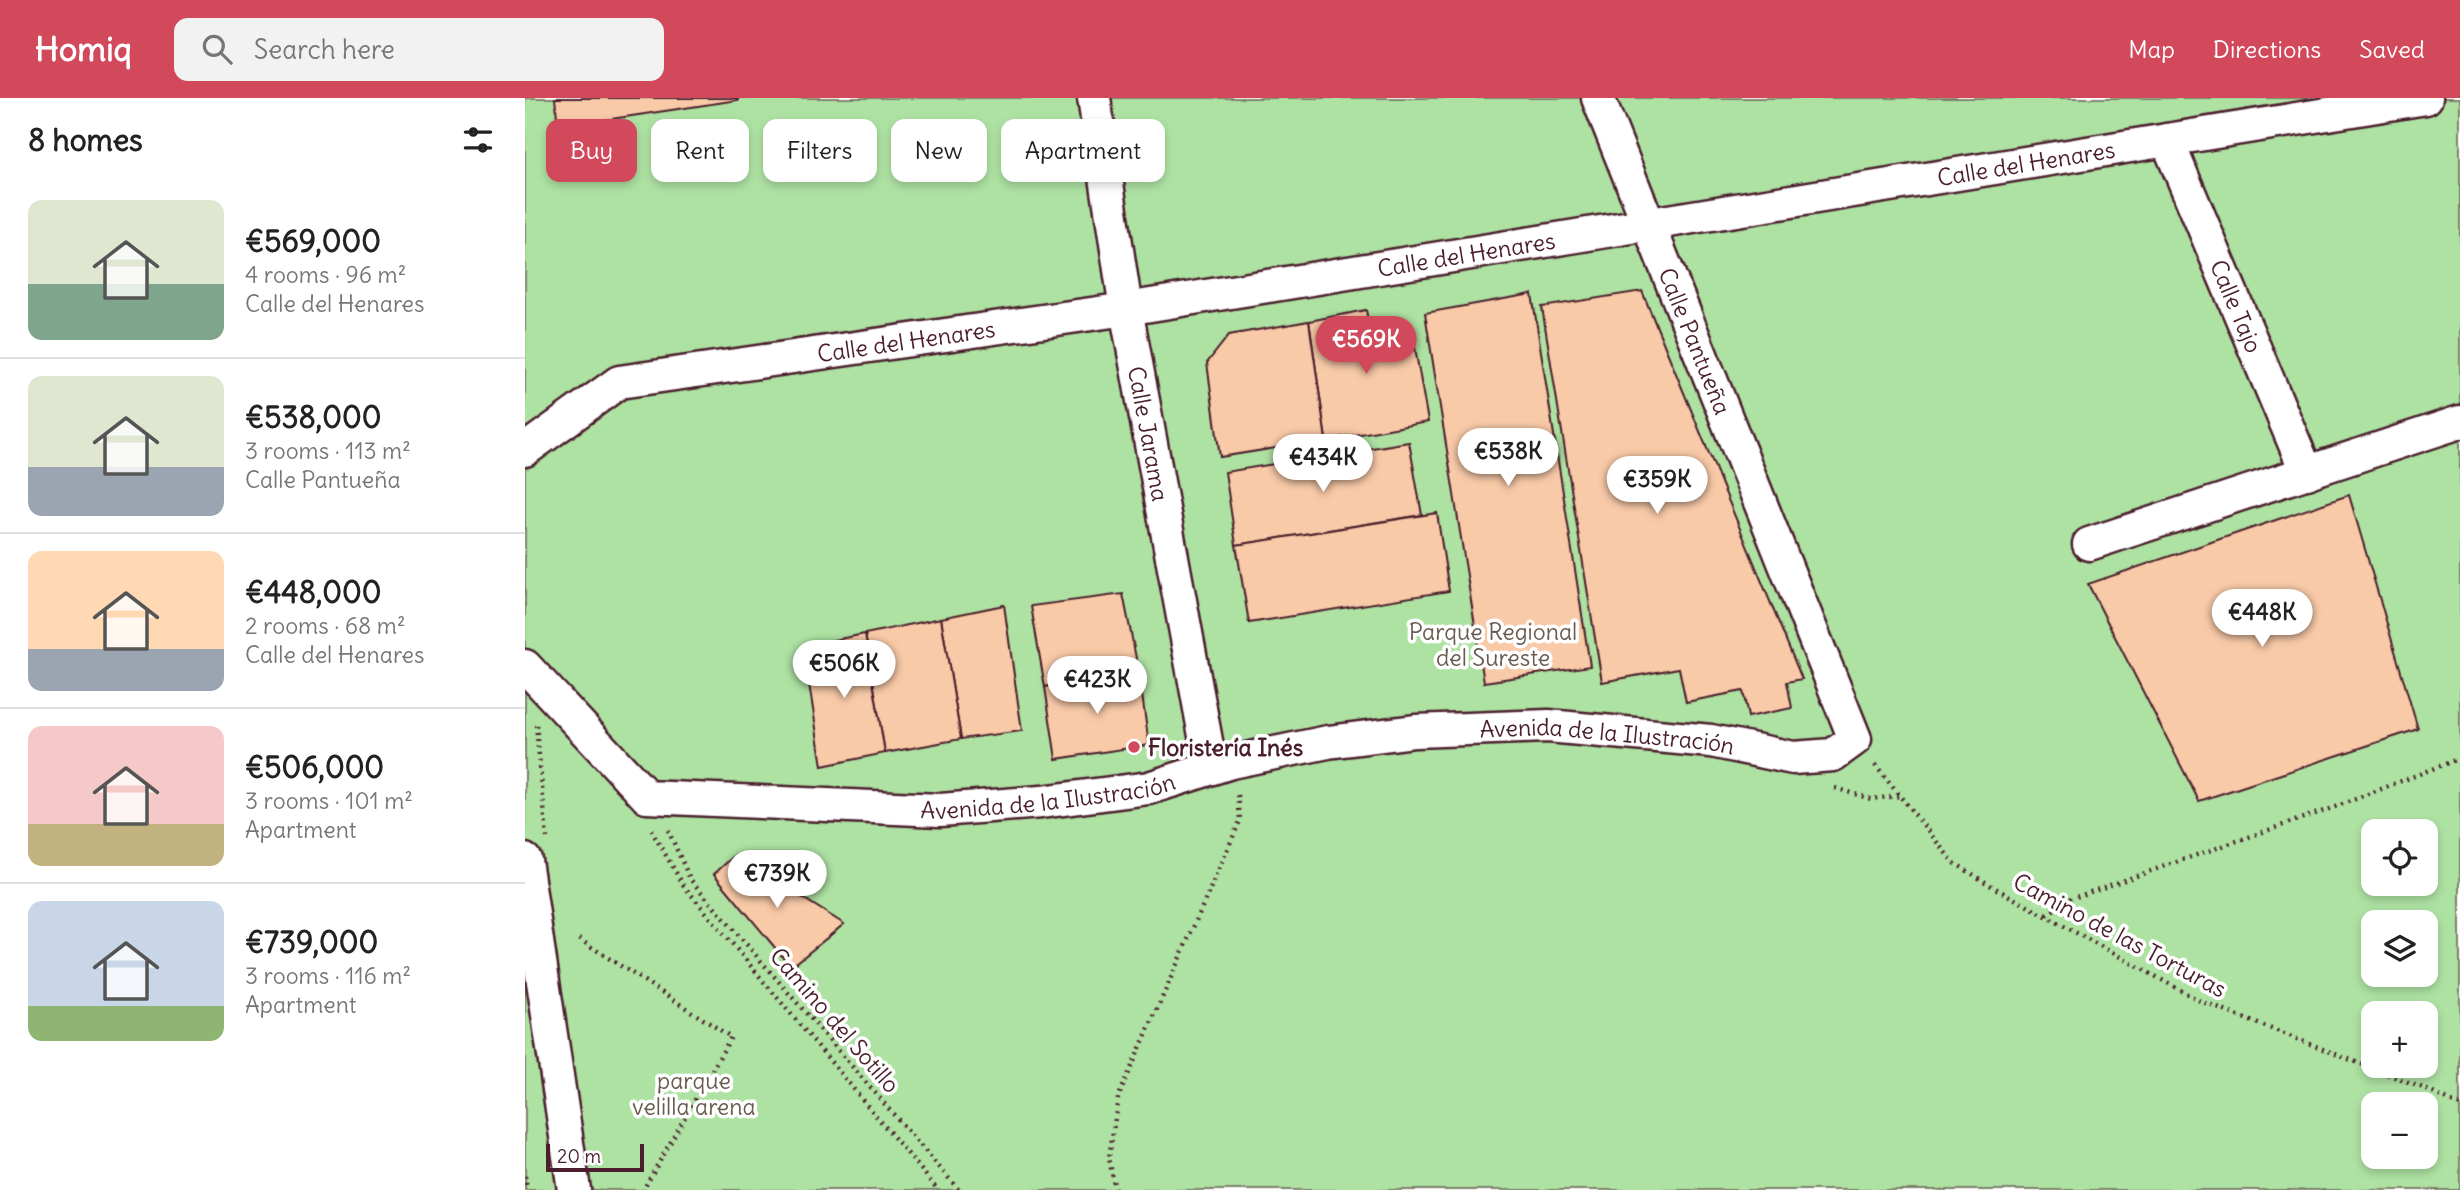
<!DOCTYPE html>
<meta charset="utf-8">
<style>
:root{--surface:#fff;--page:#f2f2f2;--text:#222;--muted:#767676;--line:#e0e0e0;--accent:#d1495b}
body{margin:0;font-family:Delius,sans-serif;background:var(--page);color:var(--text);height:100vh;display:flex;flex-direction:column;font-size:26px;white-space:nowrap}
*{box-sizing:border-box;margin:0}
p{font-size:23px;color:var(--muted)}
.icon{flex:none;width:38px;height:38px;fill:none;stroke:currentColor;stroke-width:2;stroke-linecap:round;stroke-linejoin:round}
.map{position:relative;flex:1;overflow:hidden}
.panel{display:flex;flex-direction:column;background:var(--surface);width:525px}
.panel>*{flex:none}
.top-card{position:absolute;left:21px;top:21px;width:665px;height:63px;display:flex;gap:14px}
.buttons{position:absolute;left:1836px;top:721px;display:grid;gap:14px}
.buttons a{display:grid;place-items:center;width:77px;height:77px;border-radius:14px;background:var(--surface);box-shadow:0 4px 10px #0003;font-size:35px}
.scale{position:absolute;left:21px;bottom:18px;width:98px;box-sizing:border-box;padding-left:7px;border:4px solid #4a1f2b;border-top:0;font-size:19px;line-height:24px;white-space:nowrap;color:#4a1f2b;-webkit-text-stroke:5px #fff;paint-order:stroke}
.price{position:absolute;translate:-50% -60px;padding:0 16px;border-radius:24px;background:#fff;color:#222;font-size:23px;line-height:46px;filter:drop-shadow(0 2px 4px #0008)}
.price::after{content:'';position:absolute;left:50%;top:42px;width:21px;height:16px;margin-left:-10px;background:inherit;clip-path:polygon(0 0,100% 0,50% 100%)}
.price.selected{background:var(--accent);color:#fff}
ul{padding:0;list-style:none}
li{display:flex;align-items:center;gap:21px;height:175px;padding:0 28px}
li+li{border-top:2px solid var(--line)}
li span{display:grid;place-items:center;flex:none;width:196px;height:140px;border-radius:14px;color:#555}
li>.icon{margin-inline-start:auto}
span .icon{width:84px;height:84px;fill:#fffc;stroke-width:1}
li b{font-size:30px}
h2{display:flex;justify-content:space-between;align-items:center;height:84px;padding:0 28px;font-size:30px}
.tag{padding:0 24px;border-radius:14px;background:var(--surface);box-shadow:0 4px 10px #0003;font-size:24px;line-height:63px}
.tag.selected{background:var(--accent);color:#fff}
header{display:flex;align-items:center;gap:42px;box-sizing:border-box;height:98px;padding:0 35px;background:var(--accent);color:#fff}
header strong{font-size:33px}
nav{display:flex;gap:38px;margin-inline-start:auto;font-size:24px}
.search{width:490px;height:63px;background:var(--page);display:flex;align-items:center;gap:18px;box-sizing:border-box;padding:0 24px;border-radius:14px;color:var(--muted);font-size:26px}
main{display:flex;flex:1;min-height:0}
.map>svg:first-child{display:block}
</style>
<header>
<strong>Homiq</strong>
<div class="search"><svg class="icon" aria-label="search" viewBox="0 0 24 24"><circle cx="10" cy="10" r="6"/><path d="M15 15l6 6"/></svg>Search here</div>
<nav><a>Map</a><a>Directions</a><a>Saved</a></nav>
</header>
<main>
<section class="panel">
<h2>8 homes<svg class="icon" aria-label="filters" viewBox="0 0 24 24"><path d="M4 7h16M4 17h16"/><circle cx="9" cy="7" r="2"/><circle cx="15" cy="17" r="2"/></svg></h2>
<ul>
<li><span style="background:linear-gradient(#dfe7d0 60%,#7fa58c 0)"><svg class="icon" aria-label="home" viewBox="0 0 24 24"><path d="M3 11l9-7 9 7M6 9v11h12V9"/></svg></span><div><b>€569,000</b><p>4 rooms · 96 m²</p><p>Calle del Henares</p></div></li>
<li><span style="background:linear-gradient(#dfe7d0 65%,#9aa5b1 0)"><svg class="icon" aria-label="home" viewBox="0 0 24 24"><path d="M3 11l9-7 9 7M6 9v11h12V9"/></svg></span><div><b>€538,000</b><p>3 rooms · 113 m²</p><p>Calle Pantueña</p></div></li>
<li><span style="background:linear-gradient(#ffd9b3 70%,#9aa5b1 0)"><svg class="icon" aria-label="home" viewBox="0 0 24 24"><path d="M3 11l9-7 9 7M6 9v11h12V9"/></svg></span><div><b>€448,000</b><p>2 rooms · 68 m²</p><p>Calle del Henares</p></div></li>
<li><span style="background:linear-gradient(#f6c9c9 70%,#c2b280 0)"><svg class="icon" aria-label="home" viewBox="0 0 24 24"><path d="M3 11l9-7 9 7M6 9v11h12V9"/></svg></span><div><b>€506,000</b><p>3 rooms · 101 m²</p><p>Apartment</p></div></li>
<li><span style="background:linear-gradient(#c9d6e8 75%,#8fb573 0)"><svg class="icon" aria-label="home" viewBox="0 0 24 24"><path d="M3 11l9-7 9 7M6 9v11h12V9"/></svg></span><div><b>€739,000</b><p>3 rooms · 116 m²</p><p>Apartment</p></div></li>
</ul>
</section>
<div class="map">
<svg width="1935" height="1092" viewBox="0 0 1935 1092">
<rect width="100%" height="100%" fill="#fff"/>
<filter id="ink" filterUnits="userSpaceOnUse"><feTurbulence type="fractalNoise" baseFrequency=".0143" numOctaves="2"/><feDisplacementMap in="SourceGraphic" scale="14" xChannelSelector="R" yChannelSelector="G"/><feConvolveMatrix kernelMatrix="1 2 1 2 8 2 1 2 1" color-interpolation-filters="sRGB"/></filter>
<g filter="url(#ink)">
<path fill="#aee2a3" stroke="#7c8067" stroke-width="2" fill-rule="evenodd" d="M0,0h1935v1092h-1935zM1848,733h52v53h-52zM1848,824h52v53h-52zM1848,915h52v53h-52zM1848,1006h52v53h-52z"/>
<g fill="#f9caa8" stroke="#4a1f2b" stroke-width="2">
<polygon points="30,0 212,0 213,2 33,29"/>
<polygon points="1117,193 1277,581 1262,584 1267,610 1223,619 1218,593 1161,604 1154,570 1077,584 1017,209"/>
<polygon points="1007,196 1065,568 959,584 900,215"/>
<polygon points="841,212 845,234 886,227 903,324 801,342 784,223"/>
<polygon points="784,223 801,342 695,359 682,265 704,237"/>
<polygon points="884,344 897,417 711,447 700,374"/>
<polygon points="1824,397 1893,631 1674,703 1563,486"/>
<polygon points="912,415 924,493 724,525 711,447"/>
<polygon points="598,496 614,575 520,589 506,508"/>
<polygon points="479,507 497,633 436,641 416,520"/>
<polygon points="416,520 436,641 360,655 340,536"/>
<polygon points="340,536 360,655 297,668 278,548"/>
<polygon points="614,575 624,647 531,661 520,589"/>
<polygon points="210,757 319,826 266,869 189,776"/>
</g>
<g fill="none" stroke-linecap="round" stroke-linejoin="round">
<defs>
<g id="street">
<path id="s1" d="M569,0l32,211 85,459"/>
<path id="s2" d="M1642,42l140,333"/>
<path id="s3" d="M0,352l94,-68 507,-73 1300,-211"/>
<polyline points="1564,446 1935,324"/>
<path id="s4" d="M0,568l122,131 293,13 101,-8 108,-14 82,-26 97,-20 87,-11 133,-5 163,15 82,17 40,-3 22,-16 -257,-641"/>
<polyline points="0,762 49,1092"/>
</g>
</defs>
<use href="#street" stroke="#4a1f2b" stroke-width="37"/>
<g stroke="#4a1f2b" stroke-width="4.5" stroke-dasharray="2 5" stroke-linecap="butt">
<polyline points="11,627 22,740"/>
<polyline points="1350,667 1428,764 1470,790 1677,904 1898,990 1935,1008"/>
<polyline points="1310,690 1346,701 1375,698"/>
<polyline points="126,732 159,788 413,1092"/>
<polyline points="143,732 165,781 434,1092"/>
<polyline points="1522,817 1545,801 1810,709 1935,660"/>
<polyline points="54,841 206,939 118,1092"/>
<polyline points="0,1078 2,1092"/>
<polyline points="590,1092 584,1060 593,1000 715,723 713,695"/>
</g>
<use href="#street" stroke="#fff" stroke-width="32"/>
</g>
</g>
<circle fill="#d1495b" stroke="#fff" stroke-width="2.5" cx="609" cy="649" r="7"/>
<g text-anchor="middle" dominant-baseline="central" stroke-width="7" stroke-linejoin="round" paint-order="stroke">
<g font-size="23" fill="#4a1f2b" stroke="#fff">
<text stroke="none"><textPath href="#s3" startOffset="1540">Calle del Henares</textPath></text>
<text stroke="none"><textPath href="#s3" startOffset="973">Calle del Henares</textPath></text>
<text stroke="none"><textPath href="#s2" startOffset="180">Calle Tajo</textPath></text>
<text stroke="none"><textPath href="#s3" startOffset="406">Calle del Henares</textPath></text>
<text transform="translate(1170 243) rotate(68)">Calle Pantueña</text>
<text stroke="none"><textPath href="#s1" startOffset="340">Calle Jarama</textPath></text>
<text stroke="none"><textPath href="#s4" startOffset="1148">Avenida de la Ilustración</textPath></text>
<text stroke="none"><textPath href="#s4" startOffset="581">Avenida de la Ilustración</textPath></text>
<text transform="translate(1595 837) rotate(28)">Camino de las Torturas</text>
<text transform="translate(310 922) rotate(49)">Camino del Sotillo</text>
</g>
<g font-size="23" fill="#685a4f" stroke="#fff">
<text x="968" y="533">Parque Regional<tspan x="968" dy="26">del Sureste</tspan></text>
<text x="169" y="982">parque<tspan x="169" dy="26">velilla arena</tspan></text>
</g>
<g font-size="23" font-weight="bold" fill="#4a1f2b" stroke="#fff" text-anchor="start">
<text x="623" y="649">Floristería Inés</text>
</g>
</g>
</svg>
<div class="buttons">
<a><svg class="icon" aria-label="locate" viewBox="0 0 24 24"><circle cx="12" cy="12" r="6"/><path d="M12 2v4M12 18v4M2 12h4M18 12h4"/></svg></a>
<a><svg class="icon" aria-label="layers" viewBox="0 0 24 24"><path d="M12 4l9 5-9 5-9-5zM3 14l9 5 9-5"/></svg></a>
<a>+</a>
<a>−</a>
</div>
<div class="scale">20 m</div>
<b class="price selected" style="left:841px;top:278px">€569K</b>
<b class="price" style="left:983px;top:390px">€538K</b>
<b class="price" style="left:798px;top:396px">€434K</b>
<b class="price" style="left:1132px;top:418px">€359K</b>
<b class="price" style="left:1737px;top:551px">€448K</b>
<b class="price" style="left:319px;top:602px">€506K</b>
<b class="price" style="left:572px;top:618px">€423K</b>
<b class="price" style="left:252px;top:812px">€739K</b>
<div class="top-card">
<a class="tag selected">Buy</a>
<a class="tag">Rent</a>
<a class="tag">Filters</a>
<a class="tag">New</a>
<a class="tag">Apartment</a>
</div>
</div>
</main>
